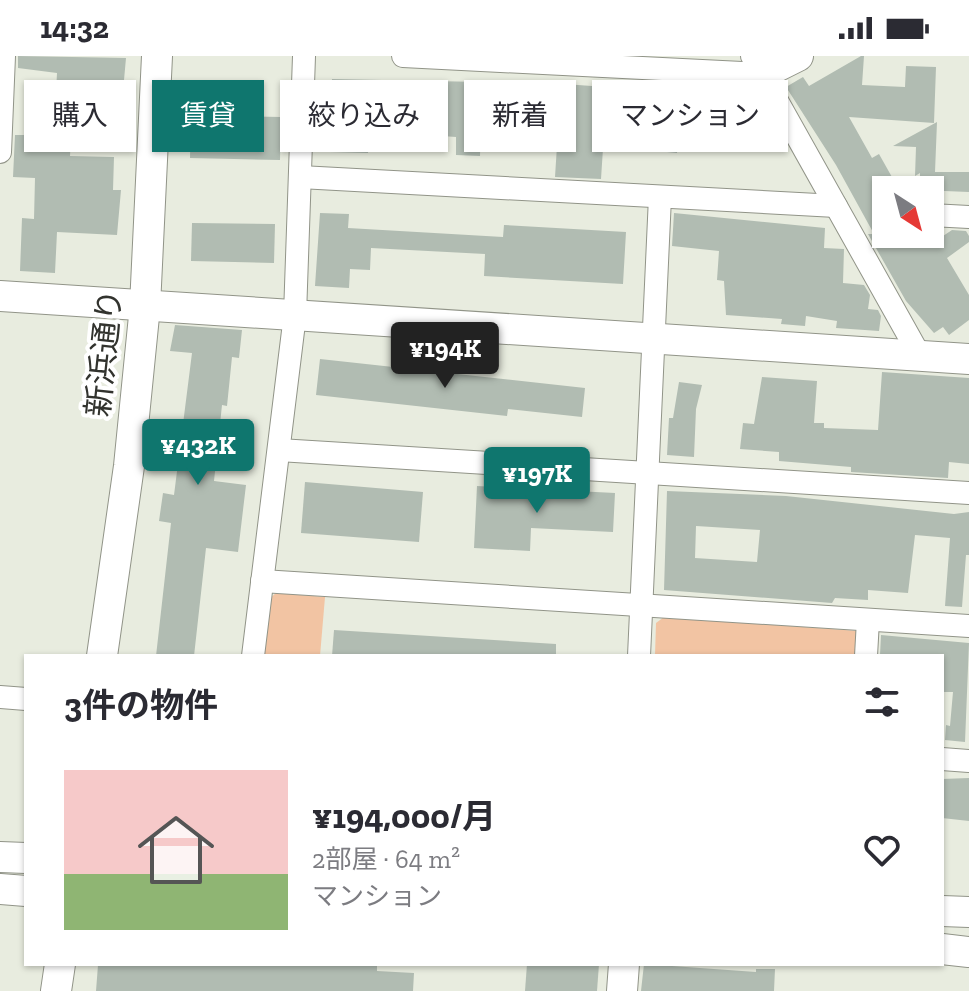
<!DOCTYPE html>
<html lang="ja">
<meta charset="utf-8">
<style>
:root{--surface:#fff;--page:#f7f7f7;--text:#2b2b33;--muted:#7c7c81;--accent:#0f766e}
body{margin:0;font-family:"Zilla Slab","Noto Sans JP",serif;background:var(--page);color:var(--text);height:100vh;display:flex;flex-direction:column;font-size:30px;white-space:nowrap}
*{box-sizing:border-box;margin:0}
p{font-size:26px;color:var(--muted)}
.icon{flex:none;width:44px;height:44px;fill:none;stroke:currentColor;stroke-width:2;stroke-linecap:round;stroke-linejoin:round}
.map{position:relative;flex:1;overflow:hidden}
.sheet{position:absolute;left:24px;top:598px;width:920px;height:312px;display:flex;flex-direction:column;background:var(--surface);border-radius:0px;box-shadow:0 2px 6px #0004}
.sheet>*{flex:none}
.banner{position:absolute;left:24px;top:24px;width:922px;height:72px;display:flex;gap:16px}
.needle{width:52px;rotate:144deg}
.fabs{position:absolute;left:872px;top:120px;display:grid;gap:16px}
.fabs a{display:grid;place-items:center;width:72px;height:72px;border-radius:0px;background:var(--surface);box-shadow:0 2px 6px #0004;font-size:40px}
.price{position:absolute;translate:-50% -68px;padding:0 18px;border-radius:8px;background:var(--accent);color:#fff;font-size:26px;line-height:52px;filter:drop-shadow(0 2px 4px #0008)}
.price::after{content:'';position:absolute;left:50%;top:48px;width:24px;height:18px;margin-left:-12px;background:inherit;clip-path:polygon(0 0,100% 0,50% 100%)}
.price.selected{background:#222;color:#fff}
ul{padding:0;list-style:none}
li{display:flex;align-items:center;gap:24px;height:200px;padding:0 40px}
li span{display:grid;place-items:center;flex:none;width:224px;height:160px;border-radius:0px;color:#555}
li>.icon{margin-inline-start:auto}
span .icon{width:96px;height:96px;fill:#fffc;stroke-width:1}
li b{font-size:34px}
h2{display:flex;justify-content:space-between;align-items:center;height:96px;padding:0 40px;font-size:34px}
.pill{padding:0 28px;border-radius:0px;background:var(--surface);box-shadow:0 2px 6px #0004;font-size:28px;line-height:72px}
.pill.selected{background:var(--accent);color:#fff}
.status{display:flex;justify-content:space-between;align-items:center;height:56px;padding:0 40px;background:var(--surface);direction:ltr}
.status svg{height:22px;fill:currentColor}
.map>svg:first-child{display:block}
</style>
<div class="status"><b>14:32</b><svg viewBox="0 0 49 12"><path d="M0 12V9h3v3zM5 12V6h3v6zM10 12V3h3v9zM15 12V0h3v12zM26 1h20v11H26zM47 4h2v5h-2z"/></svg></div>
<div class="map">
<svg width="969" height="935" viewBox="0 0 969 935">
<rect width="100%" height="100%" fill="#e8ecdf"/>
<g fill="#f2c4a3">
<polygon points="276,537 325,541 320,600 262,600 269,543"/>
<polygon points="664,561 858,575 861,600 655,600 656,567"/>
</g>
<g fill="#b1bcb2" fill-rule="evenodd">
<polygon points="18,0 126,2 123,35 118,35 118,61 72,60 70,100 114,101 113,134 121,134 117,179 57,176 55,217 20,215 22,162 34,163 35,122 13,121 15,79 26,79 28,55 55,56 57,17 18,12"/>
<polygon points="861,0 864,0 862,29 905,31 906,10 936,11 934,67 849,61 872,102 879,98 897,130 886,134 886,178 933,178 937,184 952,174 966,175 969,180 969,186 947,202 969,239 969,264 949,279 943,271 934,277 906,245 868,178 874,178 836,109 786,31 803,21 809,30"/>
<polygon points="332,23 482,26 480,100 456,99 456,81 442,80 442,62 369,61 368,97 330,96"/>
<polygon points="550,27 745,41 744,56 763,57 762,65 768,66 766,96 745,94 746,84 678,79 677,97 657,95 650,94 651,80 604,77 601,123 555,121 558,74 546,73"/>
<polygon points="191,59 281,61 280,104 190,102"/>
<polygon points="937,66 935,116 969,116 969,136 920,134 920,117 915,120 916,91 893,90"/>
<polygon points="320,157 349,158 348,172 503,181 504,169 626,176 623,228 484,220 485,198 371,192 370,214 350,213 349,232 315,230"/>
<polygon points="674,157 825,172 824,192 844,193 843,227 864,229 870,239 868,253 878,254 881,260 879,275 836,272 837,265 806,260 805,270 781,268 782,263 726,259 724,225 717,224 719,195 672,190"/>
<polygon points="192,167 275,168 274,207 191,205"/>
<polygon points="175,269 242,274 239,302 232,301 227,350 222,349 214,425 246,429 238,496 206,492 194,600 156,600 171,467 159,465 163,437 174,439 192,297 170,295"/>
<polygon points="320,303 585,332 582,361 508,353 507,360 316,339"/>
<polygon points="882,316 969,322 969,408 949,406 948,422 851,416 851,411 779,405 779,396 740,393 743,367 754,368 762,321 817,325 814,367 824,367 824,372 878,374"/>
<polygon points="679,326 702,329 696,353 694,401 667,399 669,362 673,362"/>
<polygon points="305,426 423,436 419,486 301,477"/>
<polygon points="477,430 615,437 613,476 531,472 530,495 474,492"/>
<path d="M667,435l119,5 168,18 15,-2v43h-3l-4,52 -17,-1 5,-68 -35,-3 -7,58 -40,-3v10l-33,-2 -3,5 -168,-13zM696,470l64,4 -3,32 -62,-4z"/>
<polygon points="334,574 556,588 556,600 332,600"/>
<polygon points="881,579 969,587 965,686 945,684 946,669 950,670 953,636 942,636 942,600 880,599"/>
<polygon points="969,722 969,765 942,762 942,723"/>
<polygon points="377,908 377,915 414,917 413,935 96,935 98,909 112,908"/>
<polygon points="527,908 599,908 597,935 525,935"/>
<polygon points="644,908 756,916 756,913 775,913 774,935 641,935"/>
</g>
<g fill="none" stroke-linecap="round" stroke-linejoin="round">
<defs>
<g id="street">
<polyline points="403,0 762,18"/>
<polyline points="752,0 920,300"/>
<polyline points="0,96 4,0"/>
<polyline points="300,121 836,150"/>
<polyline points="931,159 969,161"/>
<polyline points="279,394 969,437"/>
<polyline points="262,525 969,570"/>
<polyline points="253,600 295,259 304,0"/>
<polyline points="639,600 660,141"/>
<polyline points="866,600 868,564"/>
<polyline points="0,641 26,643"/>
<polyline points="942,703 969,705"/>
</g>
<g id="secondary">
<polyline points="762,18 798,0"/>
<polyline points="0,240 969,303"/>
<polyline points="102,600 129,410 145,250 157,0"/>
<polyline points="0,801 26,802"/>
<polyline points="0,833 26,835"/>
<polyline points="942,855 969,856"/>
<polyline points="942,893 969,896"/>
<polyline points="56,935 60,908"/>
<polyline points="622,935 624,908"/>
</g>
</defs>
<use href="#street" stroke="#919488" stroke-width="24"/>
<use href="#secondary" stroke="#919488" stroke-width="32"/>
<use href="#street" stroke="#fff" stroke-width="22"/>
<use href="#secondary" stroke="#fff" stroke-width="30"/>
</g>
<g text-anchor="middle" dominant-baseline="central" stroke-width="8" stroke-linejoin="round" paint-order="stroke">
<g font-size="32" fill="#32332e" stroke="#fff">
<text transform="translate(104 297) rotate(-84)">新浜通り</text>
</g>
</g>
</svg>
<div class="fabs">
<a><svg class="needle" viewBox="-14 -14 28 28"><path d="M0-13l5 13h-10z" fill="#e53935"/><path d="M0 13l5-13h-10z" fill="#7c7c81"/></svg></a>
</div>
<b class="price selected" style="left:445px;top:334px">¥194K</b>
<b class="price" style="left:198px;top:431px">¥432K</b>
<b class="price" style="left:537px;top:459px">¥197K</b>
<div class="banner">
<a class="pill">購入</a>
<a class="pill selected">賃貸</a>
<a class="pill">絞り込み</a>
<a class="pill">新着</a>
<a class="pill">マンション</a>
</div>
<section class="sheet">
<h2>3件の物件<svg class="icon" aria-label="filters" viewBox="0 0 24 24"><path d="M4 7h16M4 17h16"/><circle cx="9" cy="7" r="2"/><circle cx="15" cy="17" r="2"/></svg></h2>
<ul>
<li><span style="background:linear-gradient(#f6c9c9 65%,#8fb573 0)"><svg class="icon" aria-label="home" viewBox="0 0 24 24"><path d="M3 11l9-7 9 7M6 9v11h12V9"/></svg></span><div><b>¥194,000/月</b><p>2部屋 · 64 m²</p><p>マンション</p></div><svg class="icon" aria-label="heart" viewBox="0 0 24 24"><path d="M12 20l-8-8c-3-5 5-10 8-4 3-6 11-1 8 4z"/></svg></li>
</ul>
</section>
</div>
